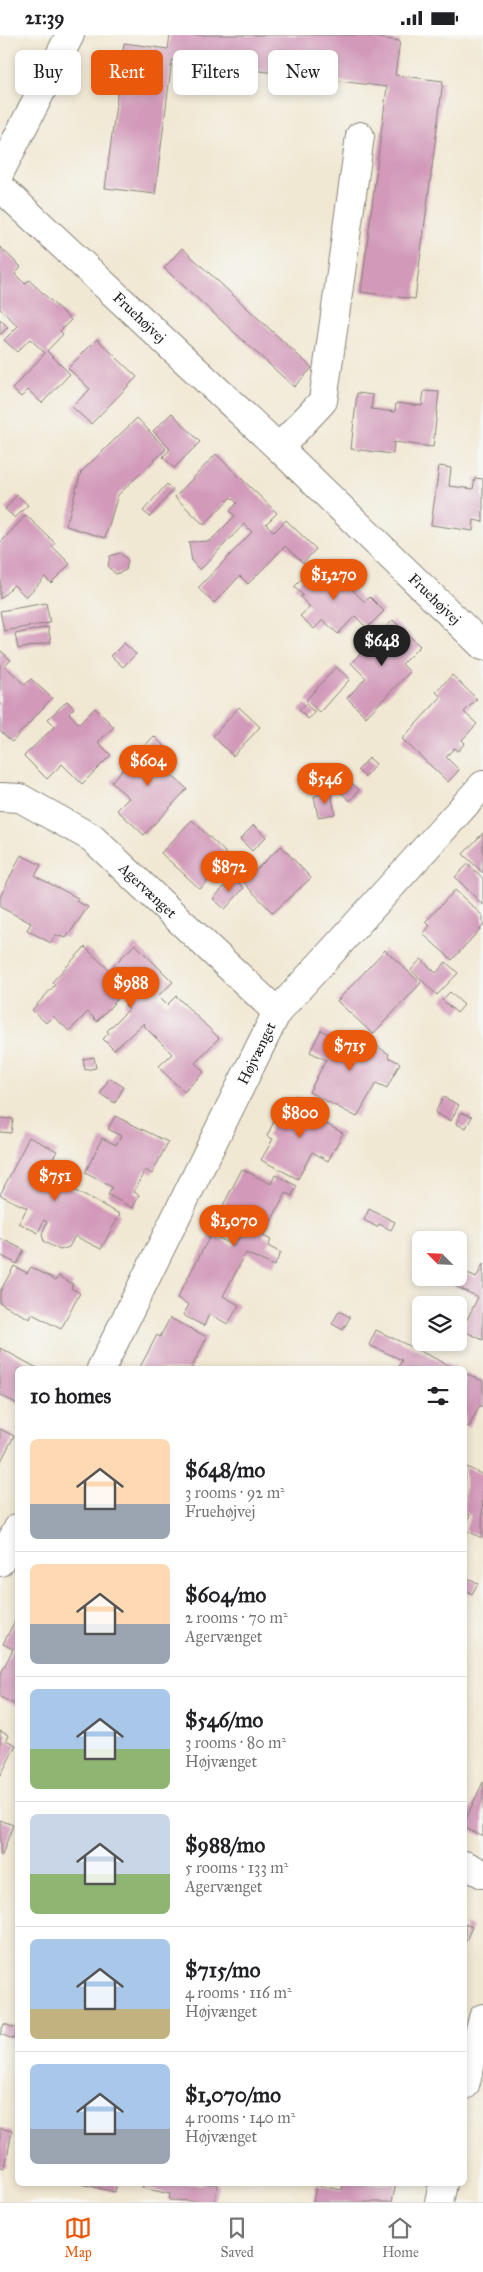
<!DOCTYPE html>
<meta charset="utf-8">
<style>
:root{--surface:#fff;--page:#f2f2f2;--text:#202124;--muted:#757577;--line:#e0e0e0;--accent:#ea580c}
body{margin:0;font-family:"IM FELL Great Primer",serif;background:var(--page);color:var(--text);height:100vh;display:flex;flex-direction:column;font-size:19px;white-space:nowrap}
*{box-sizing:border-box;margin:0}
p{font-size:16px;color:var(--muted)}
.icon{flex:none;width:28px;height:28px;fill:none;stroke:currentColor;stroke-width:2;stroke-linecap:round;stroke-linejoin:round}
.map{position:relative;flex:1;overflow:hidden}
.side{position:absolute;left:15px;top:1331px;width:452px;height:820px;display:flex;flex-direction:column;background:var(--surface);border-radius:8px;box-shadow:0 2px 8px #0003}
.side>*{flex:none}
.guide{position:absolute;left:15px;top:15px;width:454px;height:45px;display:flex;gap:10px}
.needle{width:32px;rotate:294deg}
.controls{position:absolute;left:412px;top:1196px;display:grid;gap:10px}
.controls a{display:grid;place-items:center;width:55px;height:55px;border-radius:8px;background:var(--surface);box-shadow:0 2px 8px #0003;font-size:25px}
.price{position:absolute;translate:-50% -42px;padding:0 11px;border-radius:18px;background:var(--accent);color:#fff;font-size:16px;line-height:32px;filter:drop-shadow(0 1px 2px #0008)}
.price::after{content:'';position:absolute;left:50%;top:30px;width:15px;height:11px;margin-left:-8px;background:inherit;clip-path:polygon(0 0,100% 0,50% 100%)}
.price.on{background:#222;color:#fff}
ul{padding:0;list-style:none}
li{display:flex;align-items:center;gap:15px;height:125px;padding:0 15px}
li+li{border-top:1px solid var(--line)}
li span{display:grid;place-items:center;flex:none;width:140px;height:100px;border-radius:8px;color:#555}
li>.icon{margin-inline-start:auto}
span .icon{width:60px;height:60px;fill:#fffc;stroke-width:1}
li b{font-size:21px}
h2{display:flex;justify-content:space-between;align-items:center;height:60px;padding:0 15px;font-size:21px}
.tag{padding:0 18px;border-radius:8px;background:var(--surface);box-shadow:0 2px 8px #0003;font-size:18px;line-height:45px}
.tag.on{background:var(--accent);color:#fff}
.status{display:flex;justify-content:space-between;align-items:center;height:35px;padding:0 25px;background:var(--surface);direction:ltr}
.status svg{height:14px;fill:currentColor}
.tab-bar{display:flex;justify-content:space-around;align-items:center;height:70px;border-top:1px solid var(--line);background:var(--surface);font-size:14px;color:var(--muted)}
.tab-bar a{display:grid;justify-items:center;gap:2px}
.tab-bar .on{color:var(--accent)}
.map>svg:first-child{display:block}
</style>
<div class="status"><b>21:39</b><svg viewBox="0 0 49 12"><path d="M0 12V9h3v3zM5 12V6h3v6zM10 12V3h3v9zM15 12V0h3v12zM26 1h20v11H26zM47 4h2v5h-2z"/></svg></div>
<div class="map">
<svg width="483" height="2167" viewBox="0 0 483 2167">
<rect width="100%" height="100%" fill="#f6f6f2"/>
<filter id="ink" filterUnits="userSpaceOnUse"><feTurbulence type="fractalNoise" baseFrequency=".02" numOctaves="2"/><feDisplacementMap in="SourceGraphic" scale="10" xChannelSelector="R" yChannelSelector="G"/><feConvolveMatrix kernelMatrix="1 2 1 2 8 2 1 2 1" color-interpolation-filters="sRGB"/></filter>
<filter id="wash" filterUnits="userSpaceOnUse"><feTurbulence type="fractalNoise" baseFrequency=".0096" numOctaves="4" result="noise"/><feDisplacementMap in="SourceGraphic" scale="20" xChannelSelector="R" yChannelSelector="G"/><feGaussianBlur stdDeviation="1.12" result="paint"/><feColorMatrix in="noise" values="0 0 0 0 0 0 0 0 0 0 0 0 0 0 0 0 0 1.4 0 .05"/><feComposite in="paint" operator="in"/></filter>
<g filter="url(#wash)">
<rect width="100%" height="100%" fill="#f1e8d3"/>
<g id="blocks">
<g fill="#d299b9">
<polygon points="170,0 357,0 400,6 395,40 443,46 415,264 361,257 387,52 172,25 155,159 105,153 124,8 168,14"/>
<polygon points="0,212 21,232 15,239 25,249 29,245 71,285 60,296 63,299 47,316 70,339 42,368 28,355 21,362 12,354 45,318 30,304 17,317 4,305 18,291 0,274"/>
<polygon points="182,213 312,333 294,352 164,233"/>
<polygon points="0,284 8,292 0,300"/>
<polygon points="97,304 137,342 91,389 72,372 90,354 68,333"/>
<polygon points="424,356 439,357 433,412 394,407 393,419 351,414 357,358 373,360 371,374 395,377 396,368 422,371"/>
<polygon points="172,378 200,407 174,433 163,422 170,414 153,396"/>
<polygon points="137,383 166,414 118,460 105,503 66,491 81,437"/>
<polygon points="216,419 277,478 266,489 274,497 286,485 316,514 303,528 285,511 248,549 240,541 214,568 198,553 252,497 244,489 200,535 192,527 189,507 210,506 235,481 230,476 237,468 231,462 204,490 175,462"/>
<polygon points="439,431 451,433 449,451 473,454 475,443 483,444 483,487 474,485 473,496 431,490"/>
<polygon points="167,449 173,455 150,482 143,476"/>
<polygon points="17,460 28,470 15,483 5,474"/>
<polygon points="26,480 55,508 52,511 70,529 51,548 45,542 26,562 14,550 0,564 0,508"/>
<polygon points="120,518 128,525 126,535 116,539 108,532 110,521"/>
<polygon points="318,528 327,536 329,533 365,567 370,562 384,576 367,593 355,581 338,599 323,585 314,594 300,581 310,572 300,562 303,560 294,552"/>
<polygon points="46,568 50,588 4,596 0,576"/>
<polygon points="393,585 420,611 402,629 410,637 366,682 347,663 366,643 351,628"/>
<polygon points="48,592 51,607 18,614 15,599"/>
<polygon points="124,608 136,619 123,632 111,621"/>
<polygon points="0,615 11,625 5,631 25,650 31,644 52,663 12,707 0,696"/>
<polygon points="336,632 350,644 320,678 306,665"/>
<polygon points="452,640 477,664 464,677 477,689 462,705 465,708 458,716 454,713 446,722 459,735 448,747 402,704 441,662 436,657"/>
<polygon points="67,666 74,673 69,678 79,689 95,673 114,692 98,707 111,720 82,749 62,729 47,744 24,721 55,691 48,684"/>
<polygon points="306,669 315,678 308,684 299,675"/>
<polygon points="239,672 260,692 233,721 213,701"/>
<polygon points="154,701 169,716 158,728 187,754 144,800 117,775 129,763 111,747"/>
<polygon points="369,723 376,729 365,742 358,735"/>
<polygon points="347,744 359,755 350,766 338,755"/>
<polygon points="331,757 335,779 318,782 314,761"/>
<polygon points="192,785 230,822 200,854 161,818"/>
<polygon points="254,790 266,802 252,816 240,804"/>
<polygon points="483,798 483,838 463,819"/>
<polygon points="281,811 311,843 273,878 243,847"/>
<polygon points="21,820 41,830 35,841 78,863 76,866 88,872 66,903 55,900 51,908 27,895 31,888 0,872 0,862"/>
<polygon points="468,829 483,843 483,870 455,842"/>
<polygon points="233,842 244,853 225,874 213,864"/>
<polygon points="455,855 483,881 483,891 452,925 423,899 430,891 425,887"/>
<polygon points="135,909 173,947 158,961 167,970 176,961 219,1003 195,1028 204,1037 184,1057 158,1032 172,1019 145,992 144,988 114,1015 103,1004 109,998 107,996 129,974 125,970 139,957 131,950 97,986 88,977 69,996 53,981 46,988 32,975 55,950 52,947 85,912 109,935"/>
<polygon points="385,915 421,948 373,999 337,966"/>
<polygon points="421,924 436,938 446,927 458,938 437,960 411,935"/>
<polygon points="450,957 464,970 457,978 442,965"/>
<polygon points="321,995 353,1012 360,1000 389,1019 388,1022 400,1028 387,1053 376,1048 357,1082 309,1057 326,1025 310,1017"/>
<polygon points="94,1022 96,1033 85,1035 83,1024"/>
<polygon points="109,1043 124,1052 115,1068 100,1059"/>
<polygon points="296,1061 319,1074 315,1083 343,1098 328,1126 312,1117 298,1144 261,1125 273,1104 267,1101 276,1082 283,1086"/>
<polygon points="443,1062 459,1070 451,1086 435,1078"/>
<polygon points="461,1077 472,1082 466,1093 456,1089"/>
<polygon points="115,1081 168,1107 152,1139 145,1135 134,1157 139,1160 133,1173 108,1160 112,1152 85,1138 102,1103 116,1110 121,1101 108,1094"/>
<polygon points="0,1083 13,1084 11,1098 0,1097"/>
<polygon points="29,1102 57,1116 44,1140 120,1179 101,1214 75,1201 69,1212 60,1215 44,1207 42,1199 47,1187 44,1185 38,1198 19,1188 27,1173 0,1160"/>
<polygon points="242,1134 271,1149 275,1140 297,1151 292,1161 286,1158 263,1201 271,1205 268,1211 281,1218 274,1231 246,1218 223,1261 239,1270 228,1289 209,1279 204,1291 183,1280 189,1270 177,1263 211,1199 234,1211 244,1194 218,1180"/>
<polygon points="369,1174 395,1187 391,1195 379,1189 377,1192 364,1185"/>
<polygon points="0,1203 24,1215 17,1229 0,1220"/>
<polygon points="483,1229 483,1305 462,1295 478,1262 455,1251 462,1236 476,1243"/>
<polygon points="14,1231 27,1238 31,1232 56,1245 59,1241 73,1249 71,1253 80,1258 61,1294 32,1279 30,1284 0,1268 0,1257"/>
<polygon points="339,1276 350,1282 343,1295 332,1289"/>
<polygon points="170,1283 207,1302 191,1334 139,1334 157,1300 160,1302"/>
<polygon points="376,1295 457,1334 398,1334 402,1325 369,1310"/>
<polygon points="0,1313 39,1334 18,1334 18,1369 0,1360"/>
<polygon points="465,1338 483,1346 483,1372 480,1370 469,1392 465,1390"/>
<polygon points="0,1394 14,1401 0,1428"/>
<polygon points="465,1431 483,1440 482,1503 465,1495 470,1480 465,1478"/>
<polygon points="468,1543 478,1548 472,1559 465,1555"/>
<polygon points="18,1580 18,1671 0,1662 0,1640 13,1614 3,1609"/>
<polygon points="0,1696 8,1700 6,1705 16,1710 0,1742"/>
<polygon points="483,1747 483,1801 465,1793 465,1786"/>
<polygon points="0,1785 13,1790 2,1820 0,1820"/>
<polygon points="465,1889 472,1892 465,1908"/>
<polygon points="4,1989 18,1994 13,2004 0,1999"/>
<polygon points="0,2093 12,2096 5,2133 0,2132"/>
<polygon points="81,2149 117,2149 115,2157"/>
<polygon points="143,2149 218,2149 214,2167 169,2165 170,2159 142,2153"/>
<polygon points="343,2149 396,2149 392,2167 313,2167 316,2150 342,2155"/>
</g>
</g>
</g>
<g filter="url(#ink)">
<use href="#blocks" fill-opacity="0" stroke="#868278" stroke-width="1"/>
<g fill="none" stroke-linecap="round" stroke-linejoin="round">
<defs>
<g id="minor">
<polyline points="0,137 70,0"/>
<path id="s1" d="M0,152l279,261 204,198"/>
<polyline points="279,413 323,366 360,101"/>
<path id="s2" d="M0,762l20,1 72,40 185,174"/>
<path id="s3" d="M101,1334l176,-357 206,-227"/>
<polyline points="0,1527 18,1493"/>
<polyline points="465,1830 483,1839"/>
<polyline points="465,2050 483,1983"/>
<polyline points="439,2167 443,2149"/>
</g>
</defs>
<use href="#minor" stroke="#868278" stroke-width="30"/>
<use href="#minor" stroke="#fff" stroke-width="28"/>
</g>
</g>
<g text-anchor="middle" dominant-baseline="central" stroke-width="5" stroke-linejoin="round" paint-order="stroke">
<g font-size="15" fill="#1c1c1c" stroke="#f6f6f2">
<text stroke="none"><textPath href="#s1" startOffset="191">Fruehøjvej</textPath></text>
<text stroke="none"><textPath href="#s1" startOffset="599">Fruehøjvej</textPath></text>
<text stroke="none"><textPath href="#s2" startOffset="179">Agervænget</textPath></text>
<text stroke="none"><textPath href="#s3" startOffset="352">Højvænget</textPath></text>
</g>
</g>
</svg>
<div class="controls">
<a><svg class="needle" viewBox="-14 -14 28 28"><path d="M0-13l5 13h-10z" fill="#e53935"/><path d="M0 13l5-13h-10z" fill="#757577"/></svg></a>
<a><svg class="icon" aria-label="layers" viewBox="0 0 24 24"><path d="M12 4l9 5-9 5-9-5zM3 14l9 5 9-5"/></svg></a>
</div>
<b class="price" style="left:334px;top:566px">$1,270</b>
<b class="price on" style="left:382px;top:632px">$648</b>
<b class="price" style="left:148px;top:752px">$604</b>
<b class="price" style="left:325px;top:770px">$546</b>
<b class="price" style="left:229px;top:858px">$872</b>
<b class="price" style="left:131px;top:974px">$988</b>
<b class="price" style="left:350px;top:1037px">$715</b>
<b class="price" style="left:300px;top:1104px">$800</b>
<b class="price" style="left:55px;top:1167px">$751</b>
<b class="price" style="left:234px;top:1212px">$1,070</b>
<div class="guide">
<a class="tag">Buy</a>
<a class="tag on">Rent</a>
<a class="tag">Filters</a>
<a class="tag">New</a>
</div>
<section class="side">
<h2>10 homes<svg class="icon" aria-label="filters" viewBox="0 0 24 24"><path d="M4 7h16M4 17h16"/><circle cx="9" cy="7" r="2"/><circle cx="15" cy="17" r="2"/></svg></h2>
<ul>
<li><span style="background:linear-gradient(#ffd9b3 65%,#9aa5b1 0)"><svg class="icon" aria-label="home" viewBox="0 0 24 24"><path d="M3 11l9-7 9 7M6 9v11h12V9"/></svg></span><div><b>$648/mo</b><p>3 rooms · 92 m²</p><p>Fruehøjvej</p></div></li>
<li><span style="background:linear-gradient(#ffd9b3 60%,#9aa5b1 0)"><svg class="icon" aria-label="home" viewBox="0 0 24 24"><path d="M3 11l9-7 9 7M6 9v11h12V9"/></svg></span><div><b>$604/mo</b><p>2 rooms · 70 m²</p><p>Agervænget</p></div></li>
<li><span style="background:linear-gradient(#a9c7e8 60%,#8fb573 0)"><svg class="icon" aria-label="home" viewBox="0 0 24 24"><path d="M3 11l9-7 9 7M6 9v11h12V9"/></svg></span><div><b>$546/mo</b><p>3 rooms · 80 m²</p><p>Højvænget</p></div></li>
<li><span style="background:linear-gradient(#c9d6e8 60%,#8fb573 0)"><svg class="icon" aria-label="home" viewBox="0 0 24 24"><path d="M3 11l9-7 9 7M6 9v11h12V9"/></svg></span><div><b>$988/mo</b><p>5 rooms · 133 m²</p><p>Agervænget</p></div></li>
<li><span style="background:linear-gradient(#a9c7e8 70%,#c2b280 0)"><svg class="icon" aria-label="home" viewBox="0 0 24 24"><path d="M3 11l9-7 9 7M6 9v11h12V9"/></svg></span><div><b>$715/mo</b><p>4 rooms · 116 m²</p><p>Højvænget</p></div></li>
<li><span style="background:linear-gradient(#a9c7e8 65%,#9aa5b1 0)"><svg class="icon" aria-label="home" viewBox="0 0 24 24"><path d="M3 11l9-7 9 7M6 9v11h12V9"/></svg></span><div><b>$1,070/mo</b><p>4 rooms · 140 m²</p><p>Højvænget</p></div></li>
</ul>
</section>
</div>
<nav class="tab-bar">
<a class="on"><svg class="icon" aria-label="map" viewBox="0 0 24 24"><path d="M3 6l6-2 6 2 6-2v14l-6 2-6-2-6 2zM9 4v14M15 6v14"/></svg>Map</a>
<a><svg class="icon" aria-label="saved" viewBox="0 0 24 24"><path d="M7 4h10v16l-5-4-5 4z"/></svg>Saved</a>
<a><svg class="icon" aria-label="home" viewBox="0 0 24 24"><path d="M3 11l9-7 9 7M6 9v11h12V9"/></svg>Home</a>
</nav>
